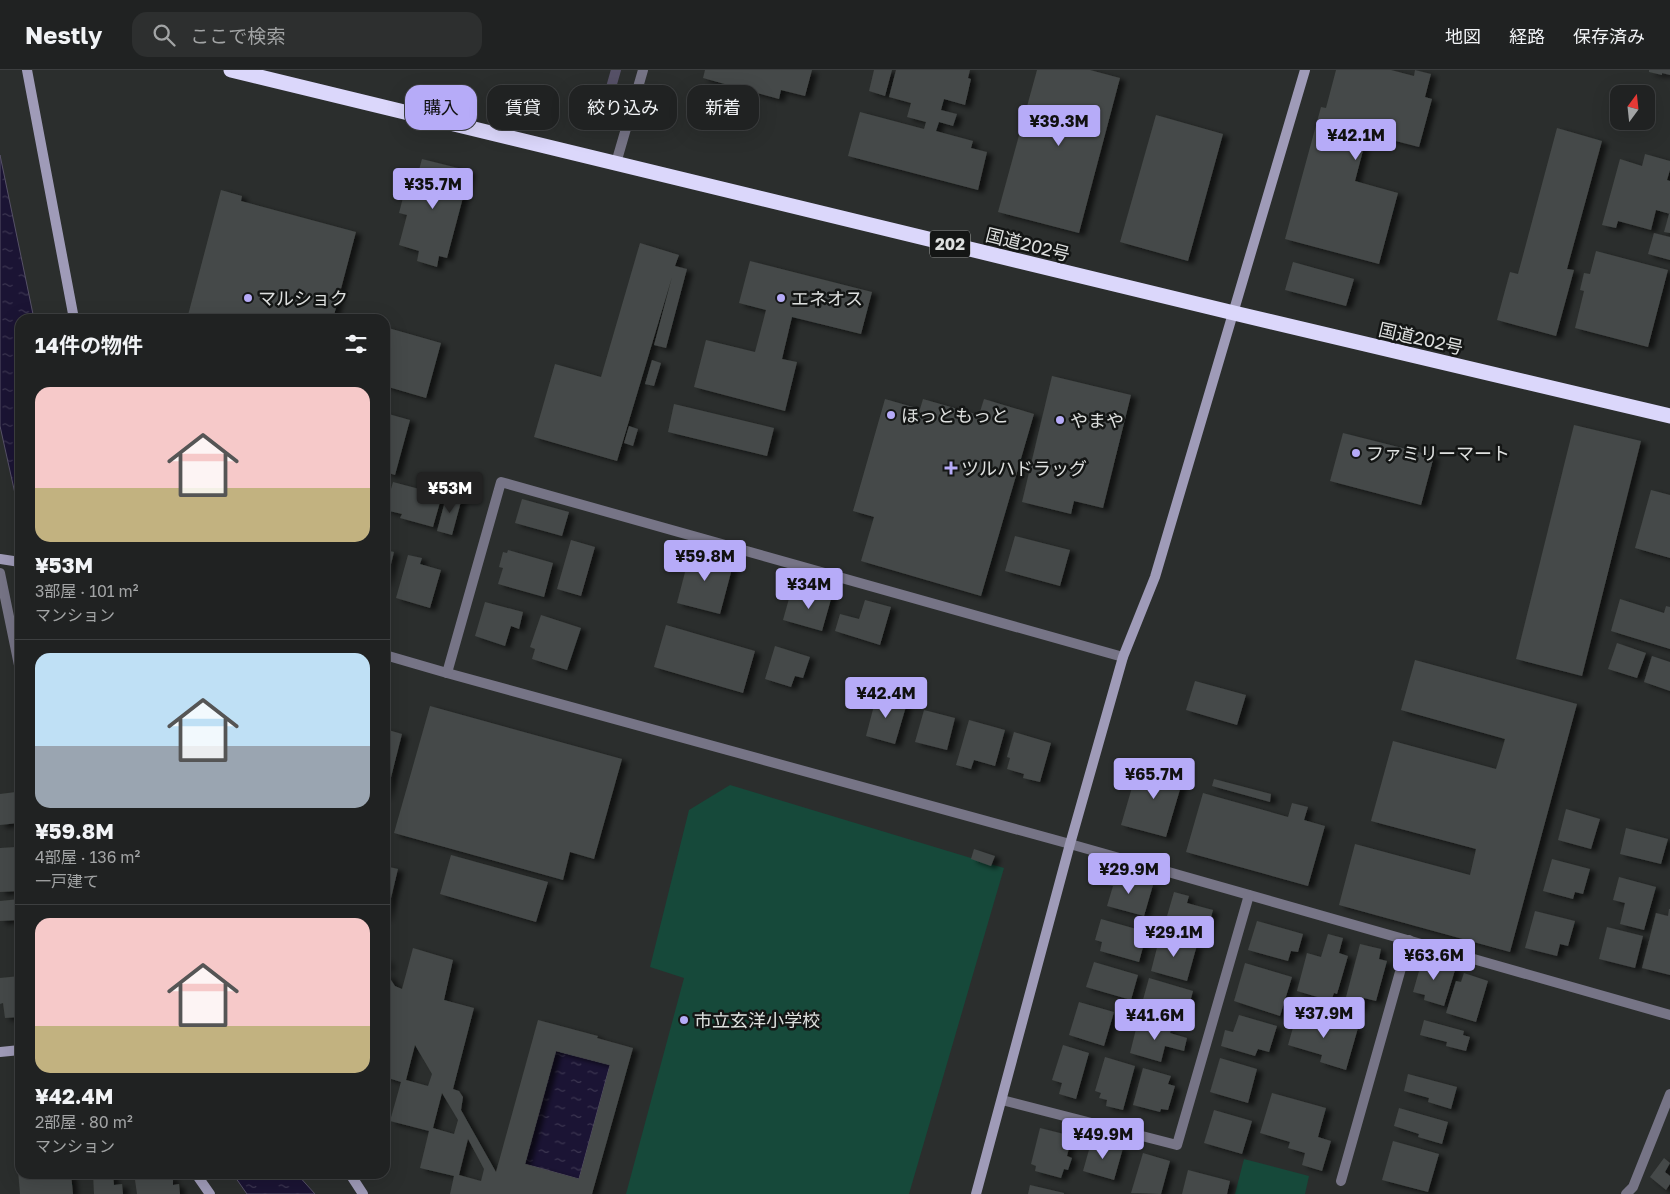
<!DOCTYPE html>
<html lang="ja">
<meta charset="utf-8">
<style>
:root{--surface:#202222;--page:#2d2f2f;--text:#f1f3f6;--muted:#a2a4a5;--line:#3d3f40;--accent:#b6abf8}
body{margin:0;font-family:"Golos Text","Noto Sans JP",sans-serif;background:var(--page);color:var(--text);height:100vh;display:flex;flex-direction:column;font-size:19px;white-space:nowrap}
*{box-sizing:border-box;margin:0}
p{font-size:16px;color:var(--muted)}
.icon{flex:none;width:28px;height:28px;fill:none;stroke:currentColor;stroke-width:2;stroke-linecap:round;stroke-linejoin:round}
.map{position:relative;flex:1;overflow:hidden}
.drawer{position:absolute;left:15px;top:244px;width:375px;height:865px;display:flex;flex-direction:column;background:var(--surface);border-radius:15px;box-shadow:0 5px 20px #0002,0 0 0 1px var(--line)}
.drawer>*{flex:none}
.banner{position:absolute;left:405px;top:15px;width:475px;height:45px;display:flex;gap:10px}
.needle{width:32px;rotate:15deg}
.buttons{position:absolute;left:1610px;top:15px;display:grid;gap:10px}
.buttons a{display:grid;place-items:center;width:45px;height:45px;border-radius:10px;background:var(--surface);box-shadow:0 5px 20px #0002,0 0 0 1px var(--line);font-size:25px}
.price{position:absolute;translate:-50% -42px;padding:0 11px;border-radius:5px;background:var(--accent);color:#111;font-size:16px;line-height:32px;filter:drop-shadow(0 1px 2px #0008)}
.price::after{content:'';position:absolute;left:50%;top:30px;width:15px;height:11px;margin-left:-8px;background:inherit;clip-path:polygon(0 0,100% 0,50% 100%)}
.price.active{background:#222;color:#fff}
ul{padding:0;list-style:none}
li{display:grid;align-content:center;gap:10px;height:265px;padding:0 20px}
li+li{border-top:1px solid var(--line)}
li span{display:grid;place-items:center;height:155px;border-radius:15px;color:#555}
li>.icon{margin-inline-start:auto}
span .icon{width:90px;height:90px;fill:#fffc;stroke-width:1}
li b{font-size:21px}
h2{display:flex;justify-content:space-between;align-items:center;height:60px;padding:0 20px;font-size:21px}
.chip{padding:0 18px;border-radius:15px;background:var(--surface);box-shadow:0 5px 20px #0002,0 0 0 1px var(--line);font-size:18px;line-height:45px}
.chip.active{background:var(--accent);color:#111}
header{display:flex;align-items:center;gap:30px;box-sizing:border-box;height:70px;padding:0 25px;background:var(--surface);border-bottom:1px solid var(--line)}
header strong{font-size:24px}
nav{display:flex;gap:28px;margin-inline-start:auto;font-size:18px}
.search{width:350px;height:45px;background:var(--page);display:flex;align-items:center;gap:12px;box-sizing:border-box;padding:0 18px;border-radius:15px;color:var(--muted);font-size:19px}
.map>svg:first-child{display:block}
</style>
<header>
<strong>Nestly</strong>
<div class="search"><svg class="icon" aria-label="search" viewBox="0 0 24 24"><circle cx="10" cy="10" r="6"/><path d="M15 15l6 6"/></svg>ここで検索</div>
<nav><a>地図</a><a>経路</a><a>保存済み</a></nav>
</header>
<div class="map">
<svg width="1670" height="1124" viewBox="0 0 1670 1124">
<defs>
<pattern id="water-ripples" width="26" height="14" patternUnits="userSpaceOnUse" patternTransform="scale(1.25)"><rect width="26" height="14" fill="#1b1434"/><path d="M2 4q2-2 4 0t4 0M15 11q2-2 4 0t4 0" fill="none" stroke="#3c3651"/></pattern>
<filter id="shadow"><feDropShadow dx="5.5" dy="3" stdDeviation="2.5" flood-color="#0009"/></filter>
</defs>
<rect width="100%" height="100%" fill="#2b2e2d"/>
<g fill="#16493a">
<polygon points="730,715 1004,798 909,1124 626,1124 684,908 650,897 689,740"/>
<polygon points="1244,1089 1309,1106 1305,1124 1235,1124"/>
</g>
<g fill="url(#water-ripples)" stroke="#565167">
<polygon points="0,85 34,249 20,249 20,446 0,356"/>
<polygon points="556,981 610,995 579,1109 525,1094"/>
<polygon points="233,1104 297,1104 315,1124 247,1124"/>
</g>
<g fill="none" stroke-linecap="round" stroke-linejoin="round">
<polyline stroke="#565167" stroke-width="10" points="600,56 616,0"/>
</g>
<g fill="#454948" fill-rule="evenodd" filter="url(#shadow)">
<polygon points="705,0 812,0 805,26 781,20 779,29 703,8"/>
<polygon points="874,0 892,0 885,26 869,21"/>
<polygon points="896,0 970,0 968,8 971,9 965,35 944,29 941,40 957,44 953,56 939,52 936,61 973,71 971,78 987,82 978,120 848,86 860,42 924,59 926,52 907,47 911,33 889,27"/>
<polygon points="1037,0 1090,0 1120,8 1079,163 998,142"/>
<polygon points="1336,0 1391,0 1414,6 1415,0 1431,4 1425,27 1432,29 1419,77 1376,66 1375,72 1366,69 1355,111 1398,123 1379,194 1285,169 1321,37 1326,38"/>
<polygon points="1649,0 1670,0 1670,5 1662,3 1662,5 1649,2"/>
<polygon points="1156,45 1223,64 1188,191 1120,172"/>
<polygon points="1557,58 1602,71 1567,199 1574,200 1556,266 1497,250 1510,202 1518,204"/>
<polygon points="1645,84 1670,91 1670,100 1667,110 1670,111 1670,144 1656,140 1651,160 1618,151 1616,158 1602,155 1620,89 1642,96"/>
<polygon points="422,89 470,101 447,188 439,186 437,197 417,191 419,181 399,175 407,145 399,143 406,116 414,118"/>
<polygon points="221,120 242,126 241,131 356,162 333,249 187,249"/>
<polygon points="1669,144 1670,144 1670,163 1664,162"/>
<polygon points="1654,163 1670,167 1670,190 1648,184"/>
<polygon points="640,173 679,185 675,196 687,199 666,278 654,275 672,207 617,391 534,367 555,294 601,307"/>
<polygon points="1596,181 1668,200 1648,277 1575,258 1584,221 1580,220 1584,203 1590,204"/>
<polygon points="750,191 872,222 861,264 792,247 782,289 797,292 785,341 694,317 706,270 755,282 766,240 739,233"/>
<polygon points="1293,192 1354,209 1346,236 1285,220"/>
<polygon points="385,257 441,273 426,328 385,316"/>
<polygon points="652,290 661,293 654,316 645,314"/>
<polygon points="1052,306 1131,325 1103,438 1074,431 1071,444 1022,432"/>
<polygon points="885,329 920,339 923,329 979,345 984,329 1034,344 981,526 861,491 874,447 853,441"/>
<polygon points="674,334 774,358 767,386 668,362"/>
<polygon points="385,343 410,350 395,405 385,402"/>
<polygon points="1574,355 1641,371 1582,606 1516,589"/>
<polygon points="629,356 638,359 633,376 624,373"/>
<polygon points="1343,363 1434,386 1421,435 1330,411"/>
<polygon points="393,412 442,425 433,457 400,448 402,444 385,440"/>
<polygon points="1651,420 1670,425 1670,488 1635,478"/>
<polygon points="447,424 462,428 452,465 437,461"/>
<polygon points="522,429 569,442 562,466 515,453"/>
<polygon points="1015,466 1070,480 1060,516 1005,501"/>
<polygon points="571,470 595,477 581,526 557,519"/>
<polygon points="691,479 734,491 720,544 677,533"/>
<polygon points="385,480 394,482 386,514 385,514"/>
<polygon points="508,480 553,493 544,527 498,514 503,498 499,497 503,482 507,483"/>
<polygon points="408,485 422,488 420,494 441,500 430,538 396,528"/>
<polygon points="816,517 833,522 822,561 783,550 790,525 812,531"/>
<polygon points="1620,529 1664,543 1666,536 1670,537 1670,579 1611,561"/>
<polygon points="865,530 891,537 880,575 835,561 840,544 859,549"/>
<polygon points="485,532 523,542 519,559 511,556 505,576 475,566"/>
<polygon points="541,545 581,558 567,600 532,589 535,579 530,577"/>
<polygon points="666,555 755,581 743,623 654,597"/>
<polygon points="1617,573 1646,583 1637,608 1608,599"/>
<polygon points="775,576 810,587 803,608 795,606 791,617 765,609"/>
<polygon points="1652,586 1670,592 1670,621 1644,612"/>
<polygon points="1415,590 1577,634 1510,882 1339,835 1355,774 1470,805 1476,779 1371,751 1393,671 1496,699 1505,669 1401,640"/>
<polygon points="1195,611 1246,625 1237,655 1186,640"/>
<polygon points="877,624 907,633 895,674 866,666"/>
<polygon points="430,636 622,689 594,789 570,782 563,810 394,763"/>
<polygon points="924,640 955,648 947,680 915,672"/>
<polygon points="969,650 1005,660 995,696 974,690 971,699 956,695"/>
<polygon points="385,659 402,664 386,727 385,727"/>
<polygon points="1014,662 1051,673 1040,712 1023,708 1024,704 1007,699 1010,688 1007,687"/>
<polygon points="1167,694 1186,699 1166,767 1121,755 1138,697 1148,699 1146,705 1154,707 1157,696 1166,699"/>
<polygon points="1214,709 1271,724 1270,732 1212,716"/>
<polygon points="16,722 18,753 0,755 0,724"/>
<polygon points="1203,723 1288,747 1292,733 1308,737 1304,750 1325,756 1308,816 1186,782"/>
<polygon points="1566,739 1600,749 1591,779 1558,770"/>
<polygon points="1626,758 1668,769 1661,794 1620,784"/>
<polygon points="16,777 17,795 20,795 20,821 0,822 0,778"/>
<polygon points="974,779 995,786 991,796 971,789"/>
<polygon points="451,785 548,812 536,852 440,824"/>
<polygon points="1552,789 1590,799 1583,824 1575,822 1573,829 1543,821"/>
<polygon points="385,796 398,799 386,849 385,849"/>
<polygon points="1111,803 1153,815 1144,846 1107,836 1113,816 1108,815"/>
<polygon points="1619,807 1656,817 1644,860 1620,854 1625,833 1613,830"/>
<polygon points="1174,822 1189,826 1187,833 1213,840 1206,865 1165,853"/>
<polygon points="20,829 20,850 0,851 0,831"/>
<polygon points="1669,839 1670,839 1670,905 1642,898 1656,843 1668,846"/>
<polygon points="1535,841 1575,851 1568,876 1560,874 1557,886 1525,878"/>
<polygon points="1101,849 1147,862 1139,892 1100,881 1102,872 1095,870"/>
<polygon points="1257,851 1303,864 1298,882 1291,881 1288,891 1248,880"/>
<polygon points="1607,857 1643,866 1635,898 1599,889"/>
<polygon points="1328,864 1343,868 1339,883 1348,886 1337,924 1334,923 1331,931 1297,921 1307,883 1321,887"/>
<polygon points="1160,866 1197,875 1187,911 1151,901"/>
<polygon points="1360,874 1381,879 1379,889 1387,891 1376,931 1364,928 1361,939 1344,935"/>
<path d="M413,878l40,12 -9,40 30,8 -21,81 6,2 4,6 -2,13 35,62 42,-152 60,16 -1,2 36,10 -41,146h-142l4,-18 -34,-8 9,-37 -39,-10 11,-39 -16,-5v-121l4,9 -4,6 10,15 7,3zM415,975l17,29 -4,12 -22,-6zM556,981l54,14 -31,114 -54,-15zM442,1023l16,27 -4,14 -21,-6zM468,1069l16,30 -3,12 -22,-6z"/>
<polygon points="1423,887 1456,897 1444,936 1424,930 1425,925 1413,922"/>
<polygon points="1094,892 1138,905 1131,930 1086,917"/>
<polygon points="1245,893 1292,907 1280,946 1234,931"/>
<polygon points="1464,903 1488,911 1476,952 1446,943 1456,911 1461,912"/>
<polygon points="20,906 20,947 5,948 3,933 0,934 0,908"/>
<polygon points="1149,908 1193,921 1186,947 1169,942 1168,947 1156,944 1157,941 1141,937"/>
<polygon points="1079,932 1114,942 1104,976 1069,965"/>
<polygon points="1298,940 1358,958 1346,1000 1320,992 1322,985 1288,975"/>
<polygon points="1239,945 1277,956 1269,982 1258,979 1255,986 1221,976 1225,960 1233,962"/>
<polygon points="1424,950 1464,961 1463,965 1470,967 1466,981 1446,976 1447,972 1420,965"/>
<polygon points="1138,951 1171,960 1170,963 1187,968 1184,981 1165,976 1161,992 1130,983"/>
<polygon points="1063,975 1089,983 1076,1029 1059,1024 1062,1013 1052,1010"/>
<polygon points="1105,987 1135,996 1123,1040 1106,1036 1107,1030 1099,1028 1101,1023 1095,1021"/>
<polygon points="1220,988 1257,999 1248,1033 1210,1022"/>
<polygon points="1143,998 1171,1006 1168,1014 1175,1016 1168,1040 1161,1039 1160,1042 1133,1035"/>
<polygon points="1408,1004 1457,1017 1451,1039 1428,1032 1429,1028 1404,1021"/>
<polygon points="1272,1023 1326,1038 1318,1067 1331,1071 1322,1101 1302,1095 1305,1083 1288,1078 1290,1072 1260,1063"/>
<polygon points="1399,1038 1448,1052 1442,1074 1418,1067 1419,1064 1394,1056"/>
<polygon points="1214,1040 1252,1051 1242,1084 1204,1073"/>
<polygon points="20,1052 20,1104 71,1104 73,1124 20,1124 14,1053"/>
<polygon points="1040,1058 1072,1066 1067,1086 1072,1088 1068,1100 1064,1099 1061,1108 1035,1101 1036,1096 1031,1094"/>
<polygon points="1092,1069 1123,1078 1114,1110 1083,1101"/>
<polygon points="1393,1071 1439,1084 1428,1122 1382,1110"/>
<polygon points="1143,1083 1170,1091 1161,1124 1131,1123"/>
<polygon points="1664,1088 1670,1093 1665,1102 1670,1106 1670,1114 1666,1120 1650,1107"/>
<polygon points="1188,1100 1230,1111 1227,1124 1182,1124"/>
<polygon points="93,1104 113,1104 114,1115 122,1114 123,1124 94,1124"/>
<polygon points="173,1106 173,1115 179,1114 180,1124 137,1124 135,1110"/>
<polygon points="1030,1115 1064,1123 1064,1124 1028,1124"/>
</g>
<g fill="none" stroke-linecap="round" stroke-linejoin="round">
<g stroke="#767486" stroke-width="10">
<polyline points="616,93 643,0"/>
<polyline points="0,503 20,600"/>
<polyline points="385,585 447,603 1070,774 1670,945"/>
<polyline points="447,603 501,412 1123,587"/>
<polyline points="1002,1030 1177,1075 1249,825"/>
<polyline points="1341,1111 1409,870"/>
<polyline points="1626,1124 1633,1117 1670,1024"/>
</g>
<g stroke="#9f9bb8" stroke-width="10">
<polyline points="27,0 74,249"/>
<polyline points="0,489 20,492"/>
<polyline points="0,982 20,980"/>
<polyline points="196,1104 210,1124"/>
<polyline points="350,1104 363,1124"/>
<polyline points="976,1124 1070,774 1123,587 1155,507 1305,0"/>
</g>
<polyline stroke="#dbd7fb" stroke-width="15" points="231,0 1234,243 1670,346"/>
</g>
<g fill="#b6abf8" stroke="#141615" stroke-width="2">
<circle cx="248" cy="228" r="5"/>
<circle cx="781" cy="228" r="5"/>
<circle cx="891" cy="345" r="5"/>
<circle cx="1060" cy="350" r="5"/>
<circle cx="1356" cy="383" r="5"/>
<path d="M948.5 390.5h5v5h5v5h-5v5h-5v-5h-5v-5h5z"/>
<circle cx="684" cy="950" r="5"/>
</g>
<g text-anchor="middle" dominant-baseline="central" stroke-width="5" stroke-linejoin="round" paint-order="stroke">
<rect fill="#141615" stroke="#a1a3a2" stroke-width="1" x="930" y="160.5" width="40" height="27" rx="4"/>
<g font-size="16" font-weight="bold" fill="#dee0df">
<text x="950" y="174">202</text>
</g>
<g font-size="18" fill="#dee0df" stroke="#141615">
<text transform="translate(1028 174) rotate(14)">国道202号</text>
<text transform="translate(1421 268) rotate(13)">国道202号</text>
</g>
<g font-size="18" fill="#dee0df" stroke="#141615" text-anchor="start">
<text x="258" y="228">マルショク</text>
<text x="791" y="228">エネオス</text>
<text x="901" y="345">ほっともっと</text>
<text x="1070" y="350">やまや</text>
<text x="1366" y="383">ファミリーマート</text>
<text x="961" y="398">ツルハドラッグ</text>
<text x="694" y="950">市立玄洋小学校</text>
</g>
</g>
</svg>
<div class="buttons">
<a><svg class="needle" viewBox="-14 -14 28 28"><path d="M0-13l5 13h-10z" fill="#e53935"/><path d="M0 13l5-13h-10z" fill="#a2a4a5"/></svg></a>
</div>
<b class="price" style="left:1059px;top:77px">¥39.3M</b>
<b class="price" style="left:1356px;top:91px">¥42.1M</b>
<b class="price" style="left:433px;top:140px">¥35.7M</b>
<b class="price active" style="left:450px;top:444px">¥53M</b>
<b class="price" style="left:705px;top:512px">¥59.8M</b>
<b class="price" style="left:809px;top:540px">¥34M</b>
<b class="price" style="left:886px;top:649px">¥42.4M</b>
<b class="price" style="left:1154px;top:730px">¥65.7M</b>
<b class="price" style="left:1129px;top:825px">¥29.9M</b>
<b class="price" style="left:1174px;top:888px">¥29.1M</b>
<b class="price" style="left:1434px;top:911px">¥63.6M</b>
<b class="price" style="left:1324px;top:969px">¥37.9M</b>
<b class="price" style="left:1155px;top:971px">¥41.6M</b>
<b class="price" style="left:1103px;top:1090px">¥49.9M</b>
<div class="banner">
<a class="chip active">購入</a>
<a class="chip">賃貸</a>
<a class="chip">絞り込み</a>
<a class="chip">新着</a>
</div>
<section class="drawer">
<h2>14件の物件<svg class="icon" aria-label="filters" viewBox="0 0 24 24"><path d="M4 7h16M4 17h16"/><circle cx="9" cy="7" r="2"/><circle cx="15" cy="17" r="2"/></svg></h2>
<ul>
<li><span style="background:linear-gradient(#f6c9c9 65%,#c2b280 0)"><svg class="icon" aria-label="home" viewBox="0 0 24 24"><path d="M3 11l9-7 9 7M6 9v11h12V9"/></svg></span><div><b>¥53M</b><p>3部屋 · 101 m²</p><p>マンション</p></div></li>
<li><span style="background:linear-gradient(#bfe0f5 60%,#9aa5b1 0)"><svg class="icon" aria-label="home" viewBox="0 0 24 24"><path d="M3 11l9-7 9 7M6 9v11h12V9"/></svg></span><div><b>¥59.8M</b><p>4部屋 · 136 m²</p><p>一戸建て</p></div></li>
<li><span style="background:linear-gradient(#f6c9c9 70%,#c2b280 0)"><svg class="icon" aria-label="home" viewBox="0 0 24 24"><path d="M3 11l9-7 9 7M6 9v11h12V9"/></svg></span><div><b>¥42.4M</b><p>2部屋 · 80 m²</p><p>マンション</p></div></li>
</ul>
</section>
</div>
